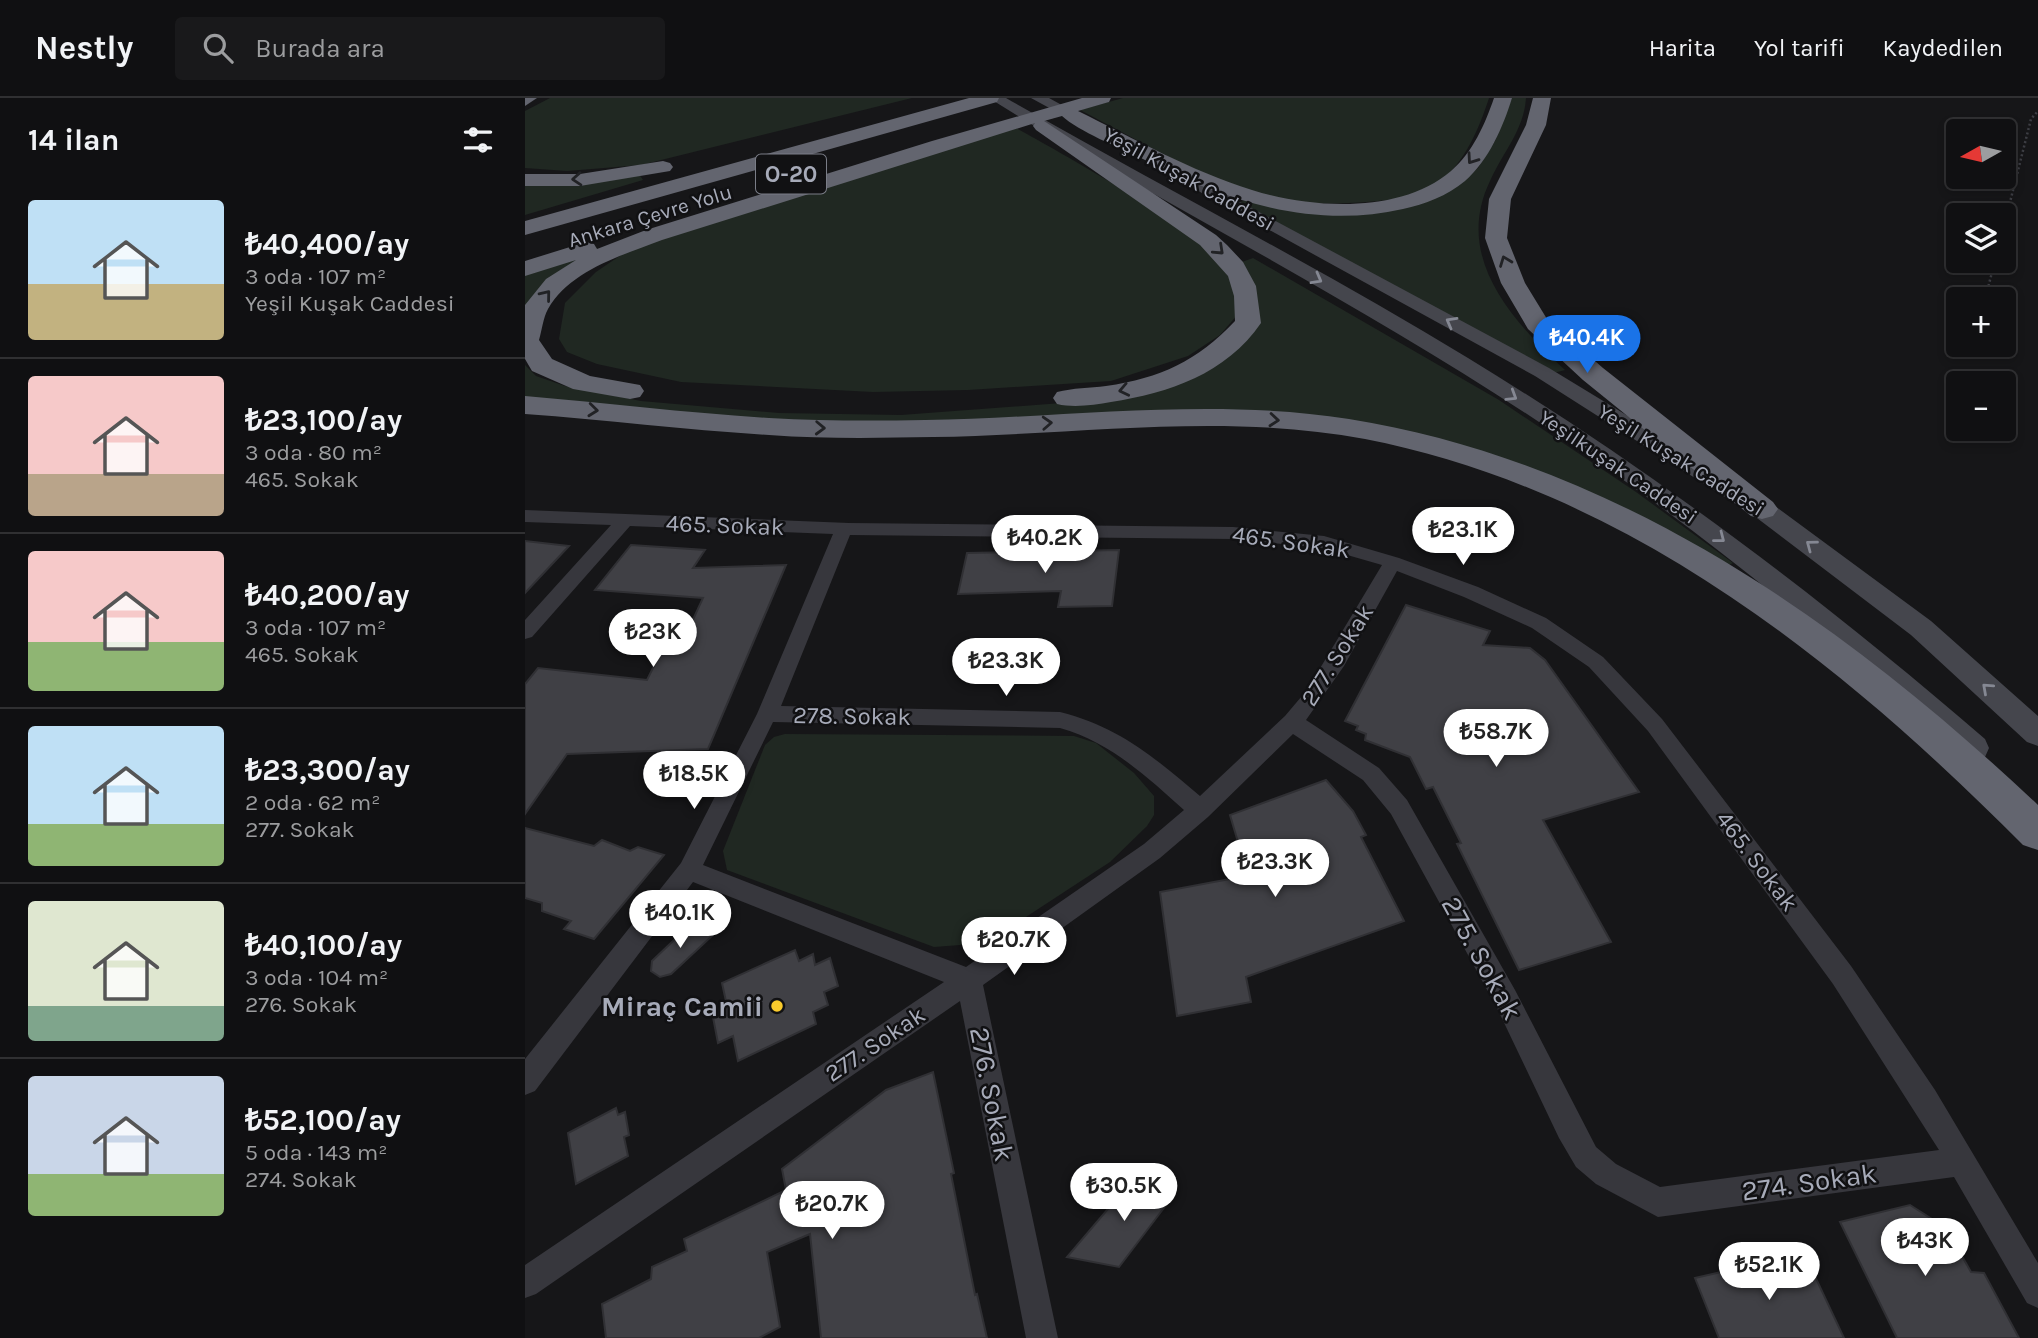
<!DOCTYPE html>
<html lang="tr">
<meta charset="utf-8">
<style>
:root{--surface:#101012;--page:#19191b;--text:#f1f3f6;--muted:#9c9d9f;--line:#303032;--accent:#1a73e8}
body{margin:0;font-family:Karla,sans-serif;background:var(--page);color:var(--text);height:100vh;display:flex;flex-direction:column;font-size:26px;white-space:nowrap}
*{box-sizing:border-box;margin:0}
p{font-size:23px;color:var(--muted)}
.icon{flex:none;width:38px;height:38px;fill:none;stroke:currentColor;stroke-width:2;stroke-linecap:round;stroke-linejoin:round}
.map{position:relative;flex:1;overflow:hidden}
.details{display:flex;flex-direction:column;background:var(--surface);width:525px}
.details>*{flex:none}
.needle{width:46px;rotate:262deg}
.fabs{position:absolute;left:1421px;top:21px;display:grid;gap:14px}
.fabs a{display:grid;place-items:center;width:70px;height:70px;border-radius:7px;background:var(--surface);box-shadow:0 4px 10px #0003,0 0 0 2px var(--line);font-size:35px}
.price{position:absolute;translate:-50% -60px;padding:0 16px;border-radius:24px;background:#fff;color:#222;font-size:23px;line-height:46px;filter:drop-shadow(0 2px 4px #0008)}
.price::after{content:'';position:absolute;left:50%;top:42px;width:21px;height:16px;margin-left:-10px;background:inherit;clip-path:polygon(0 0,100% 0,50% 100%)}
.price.selected{background:var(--accent);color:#fff}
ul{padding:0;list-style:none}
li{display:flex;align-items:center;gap:21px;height:175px;padding:0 28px}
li+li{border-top:2px solid var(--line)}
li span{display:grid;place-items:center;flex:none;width:196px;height:140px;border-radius:7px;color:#555}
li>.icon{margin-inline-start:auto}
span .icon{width:84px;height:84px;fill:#fffc;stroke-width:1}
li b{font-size:30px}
h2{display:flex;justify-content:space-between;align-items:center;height:84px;padding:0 28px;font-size:30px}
header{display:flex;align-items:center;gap:42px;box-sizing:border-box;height:98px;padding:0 35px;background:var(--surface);border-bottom:2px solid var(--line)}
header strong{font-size:33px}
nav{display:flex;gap:38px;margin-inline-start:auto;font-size:24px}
.search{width:490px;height:63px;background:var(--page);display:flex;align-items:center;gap:18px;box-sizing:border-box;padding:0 24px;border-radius:7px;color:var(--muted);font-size:26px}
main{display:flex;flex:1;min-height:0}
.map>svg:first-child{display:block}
</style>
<header>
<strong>Nestly</strong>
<div class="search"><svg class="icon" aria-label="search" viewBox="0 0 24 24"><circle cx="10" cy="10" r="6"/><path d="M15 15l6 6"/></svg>Burada ara</div>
<nav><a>Harita</a><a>Yol tarifi</a><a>Kaydedilen</a></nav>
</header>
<main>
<section class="details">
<h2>14 ilan<svg class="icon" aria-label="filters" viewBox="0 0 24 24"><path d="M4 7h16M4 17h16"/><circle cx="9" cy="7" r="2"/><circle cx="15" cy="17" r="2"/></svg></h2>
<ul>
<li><span style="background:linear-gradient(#bfe0f5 60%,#c2b280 0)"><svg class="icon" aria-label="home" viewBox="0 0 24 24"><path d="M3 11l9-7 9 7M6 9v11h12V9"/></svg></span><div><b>₺40,400/ay</b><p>3 oda · 107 m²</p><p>Yeşil Kuşak Caddesi</p></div></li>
<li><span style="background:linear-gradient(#f6c9c9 70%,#b9a48a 0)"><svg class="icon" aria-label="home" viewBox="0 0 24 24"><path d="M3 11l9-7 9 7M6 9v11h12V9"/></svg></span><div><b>₺23,100/ay</b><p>3 oda · 80 m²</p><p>465. Sokak</p></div></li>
<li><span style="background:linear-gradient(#f6c9c9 65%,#8fb573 0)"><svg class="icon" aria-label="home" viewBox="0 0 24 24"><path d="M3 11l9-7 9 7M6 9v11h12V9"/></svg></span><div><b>₺40,200/ay</b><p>3 oda · 107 m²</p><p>465. Sokak</p></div></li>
<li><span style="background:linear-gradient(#bfe0f5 70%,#8fb573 0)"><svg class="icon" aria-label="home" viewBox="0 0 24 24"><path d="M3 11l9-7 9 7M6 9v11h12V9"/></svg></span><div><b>₺23,300/ay</b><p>2 oda · 62 m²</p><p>277. Sokak</p></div></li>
<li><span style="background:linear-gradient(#dfe7d0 75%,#7fa58c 0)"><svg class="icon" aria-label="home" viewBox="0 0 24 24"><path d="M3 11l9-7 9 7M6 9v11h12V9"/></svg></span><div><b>₺40,100/ay</b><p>3 oda · 104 m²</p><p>276. Sokak</p></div></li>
<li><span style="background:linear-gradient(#c9d6e8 70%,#8fb573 0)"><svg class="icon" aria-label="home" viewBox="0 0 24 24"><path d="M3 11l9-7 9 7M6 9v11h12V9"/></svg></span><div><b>₺52,100/ay</b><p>5 oda · 143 m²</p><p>274. Sokak</p></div></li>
</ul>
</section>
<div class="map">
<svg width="1513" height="1240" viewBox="0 0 1513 1240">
<rect width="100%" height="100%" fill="#161618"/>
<g fill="#202822">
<polygon points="25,0 387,0 116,67 42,73 0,70 0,13"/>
<path d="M598,0h366c-11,33 -23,62 -50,85 -14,13 -42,16 -61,18 -34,3 -71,5 -105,-4 -69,-17 -131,-55 -193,-87z"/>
<path d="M987,0h14c-2,32 -23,54 -36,83 -37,77 23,140 75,189l-15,4 -313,-171 10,-3 73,14 137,-28 21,-18 17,-27z"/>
<path d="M491,30c35,19 207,116 218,143 5,12 3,31 4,43l-18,21 -32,21 -77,25 -143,9 -95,2 -192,-10 -84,-18 -30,-12 -8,-13 6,-36 31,-31 28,-19 50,-20z"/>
<polygon points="114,76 118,82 0,117 0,87"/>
<path d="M71,149l4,5c-27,15 -60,28 -75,56v-37z"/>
<polygon points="728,160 974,302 1111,394 1208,465 1196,471 1048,389 789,319 301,329 0,302 0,267 11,278 40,288 116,303 254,315 376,317 577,302 633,290 730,225 714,165"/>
<polygon points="260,636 549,638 571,645 609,675 629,698 629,717 622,728 585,764 461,845 409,849 202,772 198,753 240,647 249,639"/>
</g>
<g fill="#404045" stroke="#303034" stroke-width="2">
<polygon points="0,443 44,448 0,495"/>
<polygon points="106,447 180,452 168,470 261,467 183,651 42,656 0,716 0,586 13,570 122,582 142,542 159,541 178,500 70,492"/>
<polygon points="594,452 587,508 533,509 536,493 433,496 442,455"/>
<polygon points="881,507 965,533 958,547 1005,550 1020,562 1114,694 1018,722 1086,844 994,872 932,746 936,745 908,689 901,691 885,659 840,642 841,636 831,632 833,628 820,623"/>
<polygon points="801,682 828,713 841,737 836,739 879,823 721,879 726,904 652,918 635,794 721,778 710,753 713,744 705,717"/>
<polygon points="0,730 69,748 77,742 105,753 113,749 139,757 69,841 39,831 46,823 17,813 17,805 0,800"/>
<polygon points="168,824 188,837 146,876 135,879 126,873 127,863"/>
<polygon points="270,852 274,863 288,856 290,867 305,860 313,888 299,894 303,907 288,914 291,926 213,963 208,938 193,945 187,914 202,908 197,885"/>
<polygon points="408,974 429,1075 426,1076 450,1197 452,1196 462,1240 296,1240 285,1136 242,1154 255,1229 234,1240 81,1240 77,1206 126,1181 127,1169 162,1153 159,1141 261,1092 257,1071 361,992"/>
<polygon points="91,1010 93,1017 100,1014 104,1037 99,1039 103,1058 51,1086 43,1035"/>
<polygon points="617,1071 648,1098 594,1169 542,1159"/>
<polygon points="1385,1107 1421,1130 1446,1174 1459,1175 1494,1240 1372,1240 1315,1124"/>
<polygon points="1279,1155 1319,1240 1194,1240 1170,1180"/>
</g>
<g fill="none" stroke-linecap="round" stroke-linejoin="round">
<g stroke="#3d3e44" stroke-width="2.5" stroke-dasharray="2 2.5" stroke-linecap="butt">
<polyline points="1479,128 1506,21 1513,13"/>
<polyline points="1460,201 1470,163"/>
</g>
<path fill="#37373d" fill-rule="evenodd" d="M0,412l324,13 384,4 91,9 75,22 79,29 68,31 57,39 59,62 189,247 84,124 103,173v45l-11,-5 -73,-126 -296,40 -62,-33 -20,-17 -17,-29 -62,-130 -106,-194 -28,-34 -70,-46 -85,83 -48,41 -177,127 75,353h-32l-66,-337 -424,293 -11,4v-33l419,-283 -251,-100 -158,209 -10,4v-36l156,-196 76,-149 76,-180 -203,-8 -98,111 -7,2v-19l86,-95 -86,-3zM325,437l383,4 90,9 59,17 -75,125 -22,26 -85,80c-46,-39 -81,-69 -140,-84l-279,-6zM872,473l67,26 68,31 57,39 59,64 185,253 106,166 -279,37 -44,-23 -20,-17 -81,-157 -108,-190 -28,-32 -73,-48 38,-54zM248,624l287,6c50,14 86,48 124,82l-40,34 -178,123 -263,-102z"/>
<g fill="#45464d" fill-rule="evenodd">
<path d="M464,0h17c154,88 311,168 462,260 184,112 355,241 517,381l4,9 -4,9 -11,3 -11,-3c-136,-124 -279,-240 -433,-341 -159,-104 -327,-193 -491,-287z"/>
<polygon points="506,0 524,0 573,27 571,30 561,30"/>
<polygon points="643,65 1024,270 1246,405 1406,523 1513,618 1513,648 1502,644 1386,537 1228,417 1010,278 637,73 635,70 637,67"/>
</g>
<g fill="#63656f" fill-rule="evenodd">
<polygon points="0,0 12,0 0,8"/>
<polygon points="444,0 474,0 472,4 0,137 0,123"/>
<path d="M557,0h29l-2,4 -31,9c57,28 113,60 174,79 60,19 149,24 199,-19 22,-19 34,-47 43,-73h18c-9,29 -23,62 -47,83 -18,15 -40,23 -62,28 -91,21 -181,-9 -262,-51 -21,-10 -63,-27 -79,-42l-18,5 172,114 11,10 16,17 13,24 5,37c-35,51 -92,70 -150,79 -17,3 -37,6 -54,2l-4,-6 4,-6c16,-4 33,-4 49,-6 55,-8 91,-25 129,-65l-1,-25 -6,-20 -28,-31 -164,-115 -3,-4 2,-3 -373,117c-39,15 -92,30 -114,69 -5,9 -6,21 -9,31l13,19 38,17 50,9 4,6 -4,6 -10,2 -57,-10 -41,-18 -7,-12v-54l21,-26 30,-19 -51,16v-15l61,-19 8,2 3,5 49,-19 286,-89z"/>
<polygon points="1008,0 1026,0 1021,27 986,101 982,140 1000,185 1022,221 1078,270 1248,404 1253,411 1248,418 1237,421 1226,418 1058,282 1003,231 976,185 960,140 964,101 1001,27"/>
<polygon points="138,63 145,65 148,69 145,73 55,88 0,88 0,76 55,76"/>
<path d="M0,298c82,7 163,17 244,22 52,3 104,3 156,2 141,-2 284,-23 424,-1 269,43 496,204 689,386v45l-15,-5c-183,-184 -396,-355 -658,-406 -142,-27 -289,-4 -432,-2 -55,1 -109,2 -164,-2 -81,-5 -162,-15 -244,-21z"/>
</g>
</g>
<defs><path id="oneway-chevron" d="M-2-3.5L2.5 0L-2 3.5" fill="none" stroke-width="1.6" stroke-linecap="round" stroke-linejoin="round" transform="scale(1.75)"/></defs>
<g stroke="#212225">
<use href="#oneway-chevron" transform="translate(947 61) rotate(125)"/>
<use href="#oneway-chevron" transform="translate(52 81) rotate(176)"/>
<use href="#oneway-chevron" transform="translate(694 152) rotate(43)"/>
<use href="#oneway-chevron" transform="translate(980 163) rotate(-111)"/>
<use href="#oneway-chevron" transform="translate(21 197) rotate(-51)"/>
<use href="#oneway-chevron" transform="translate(599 292) rotate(168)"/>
<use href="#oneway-chevron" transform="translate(68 312) rotate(6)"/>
<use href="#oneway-chevron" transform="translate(749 322) rotate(5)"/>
<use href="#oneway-chevron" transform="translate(522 325) rotate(-3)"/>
<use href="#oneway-chevron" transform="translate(295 330) rotate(2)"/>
</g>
<g stroke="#858893">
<use href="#oneway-chevron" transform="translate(792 181) rotate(29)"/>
<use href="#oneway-chevron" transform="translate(926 224) rotate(-151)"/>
<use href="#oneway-chevron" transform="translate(987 298) rotate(32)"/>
<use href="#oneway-chevron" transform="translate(1195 440) rotate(38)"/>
<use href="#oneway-chevron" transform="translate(1286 447) rotate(-143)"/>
<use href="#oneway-chevron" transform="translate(1462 590) rotate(-138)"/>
</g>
<circle fill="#facb2c" stroke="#111113" stroke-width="2.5" cx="252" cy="908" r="7"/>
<g text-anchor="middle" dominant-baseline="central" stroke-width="5" stroke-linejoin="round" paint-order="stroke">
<g font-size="21" fill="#a7abb9" stroke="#111113">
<text transform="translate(664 81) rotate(29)">Yeşil Kuşak Caddesi</text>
<text transform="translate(125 118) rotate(-17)">Ankara Çevre Yolu</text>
<text transform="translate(1156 362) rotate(32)">Yeşil Kuşak Caddesi</text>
<text transform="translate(1093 369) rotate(34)">Yeşilkuşak Caddesi</text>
</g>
<rect fill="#111113" stroke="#7a7d87" stroke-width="2" x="231" y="56.5" width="70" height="39" rx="5"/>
<g font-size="23" font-weight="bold" fill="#a7abb9">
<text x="266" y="76">O-20</text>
</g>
<g font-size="24" fill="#a7abb9" stroke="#111113">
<text transform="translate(200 427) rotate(2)">465. Sokak</text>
<text transform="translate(766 444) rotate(8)">465. Sokak</text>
<text transform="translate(812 557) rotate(-58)">277. Sokak</text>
<text transform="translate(327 618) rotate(1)">278. Sokak</text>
<text transform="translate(1232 763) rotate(53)">465. Sokak</text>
<text transform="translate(350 946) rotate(-34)">277. Sokak</text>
</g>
<g font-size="28" fill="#a7abb9" stroke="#111113">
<text transform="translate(957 860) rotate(61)">275. Sokak</text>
<text transform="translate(467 996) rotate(79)">276. Sokak</text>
<text transform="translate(1284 1084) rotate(-8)">274. Sokak</text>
</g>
<g font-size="28" font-weight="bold" fill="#a7abb9" stroke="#111113" text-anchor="end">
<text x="238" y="908">Miraç Camii</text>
</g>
</g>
</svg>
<div class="fabs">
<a><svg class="needle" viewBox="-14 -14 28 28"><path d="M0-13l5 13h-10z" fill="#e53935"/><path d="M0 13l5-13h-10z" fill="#9c9d9f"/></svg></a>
<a><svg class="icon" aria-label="layers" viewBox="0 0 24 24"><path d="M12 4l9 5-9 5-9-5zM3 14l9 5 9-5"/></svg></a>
<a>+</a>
<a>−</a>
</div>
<b class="price selected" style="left:1062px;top:277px">₺40.4K</b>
<b class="price" style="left:938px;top:469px">₺23.1K</b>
<b class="price" style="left:520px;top:477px">₺40.2K</b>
<b class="price" style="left:128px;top:571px">₺23K</b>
<b class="price" style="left:481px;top:600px">₺23.3K</b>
<b class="price" style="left:971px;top:671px">₺58.7K</b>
<b class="price" style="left:169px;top:713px">₺18.5K</b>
<b class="price" style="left:750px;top:801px">₺23.3K</b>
<b class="price" style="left:155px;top:852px">₺40.1K</b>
<b class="price" style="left:489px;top:879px">₺20.7K</b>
<b class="price" style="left:599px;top:1125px">₺30.5K</b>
<b class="price" style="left:307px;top:1143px">₺20.7K</b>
<b class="price" style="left:1400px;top:1180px">₺43K</b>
<b class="price" style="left:1244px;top:1204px">₺52.1K</b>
</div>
</main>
